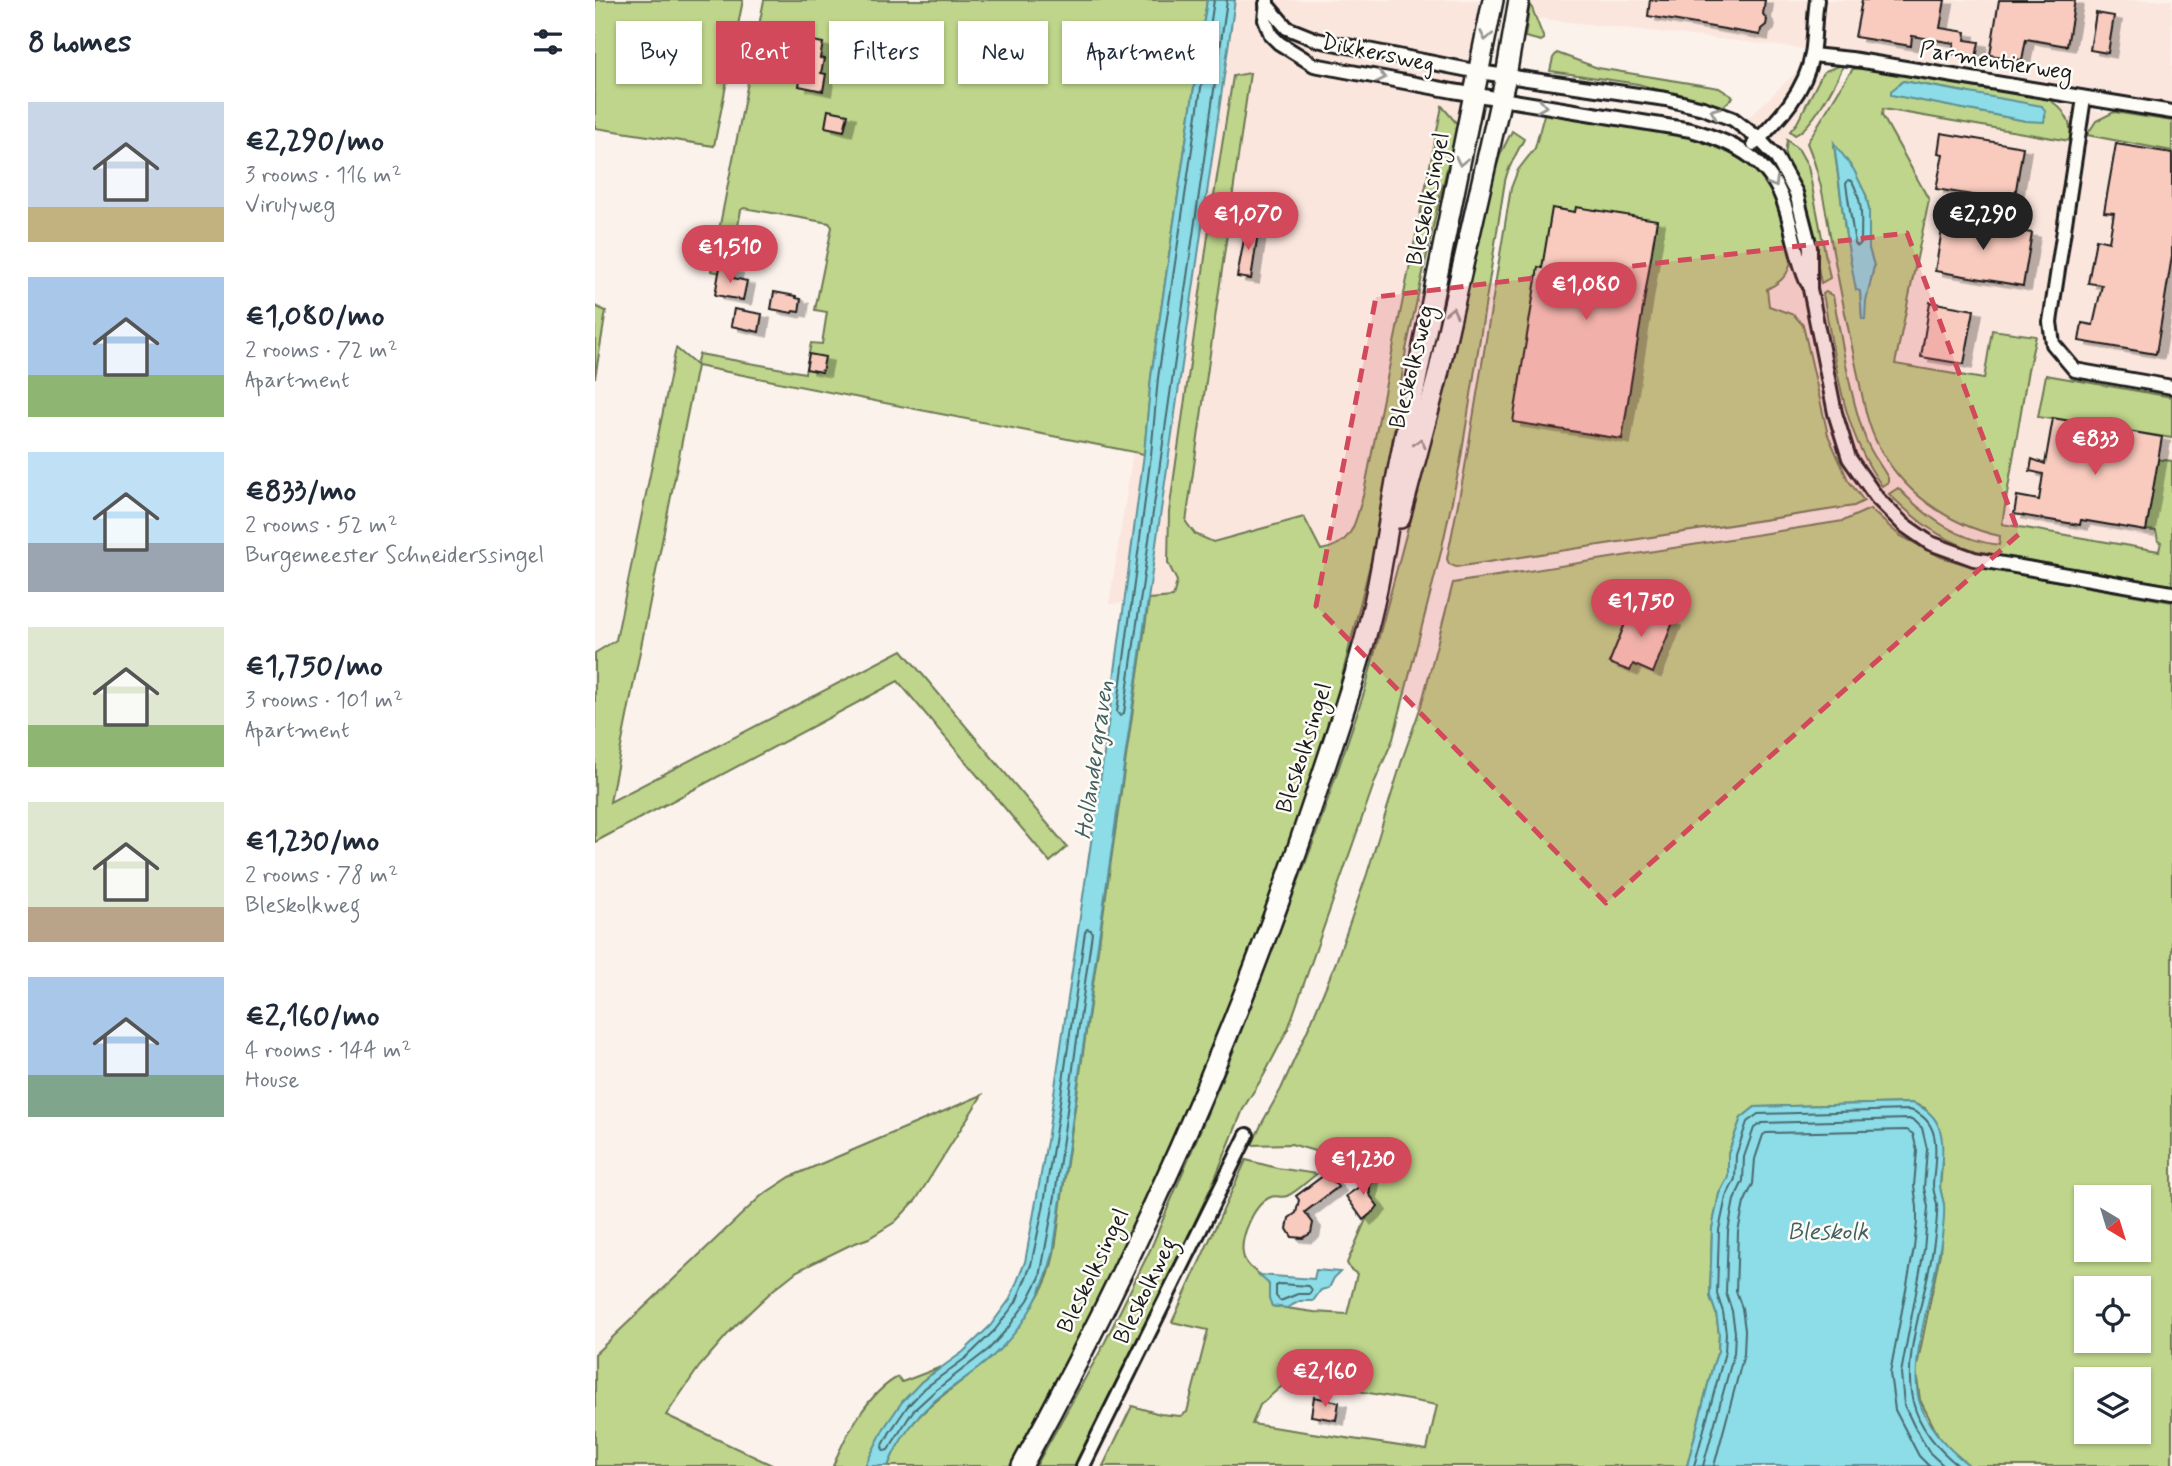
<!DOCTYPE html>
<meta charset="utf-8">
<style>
:root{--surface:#fff;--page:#f6f6f7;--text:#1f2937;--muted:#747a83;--accent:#d1495b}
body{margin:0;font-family:Mynerve,sans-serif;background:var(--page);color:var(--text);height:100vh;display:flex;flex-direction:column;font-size:26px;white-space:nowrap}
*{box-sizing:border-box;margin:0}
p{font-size:23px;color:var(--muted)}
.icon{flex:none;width:38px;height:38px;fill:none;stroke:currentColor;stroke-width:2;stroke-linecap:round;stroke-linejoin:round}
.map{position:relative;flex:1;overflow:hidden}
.sheet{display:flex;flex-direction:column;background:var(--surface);width:595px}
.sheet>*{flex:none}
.hud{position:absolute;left:21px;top:21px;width:665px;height:63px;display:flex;gap:14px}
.needle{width:46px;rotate:142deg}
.tools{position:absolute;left:1479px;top:1185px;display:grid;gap:14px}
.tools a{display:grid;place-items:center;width:77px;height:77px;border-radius:0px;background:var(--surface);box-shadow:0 2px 5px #0004;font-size:35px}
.price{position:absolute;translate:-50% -60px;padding:0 16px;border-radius:24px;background:var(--accent);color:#fff;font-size:23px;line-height:46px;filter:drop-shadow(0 2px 4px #0008)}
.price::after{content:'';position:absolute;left:50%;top:42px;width:21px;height:16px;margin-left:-10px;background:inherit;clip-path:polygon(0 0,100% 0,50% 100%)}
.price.selected{background:#222;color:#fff}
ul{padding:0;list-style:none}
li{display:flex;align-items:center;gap:21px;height:175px;padding:0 28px}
li span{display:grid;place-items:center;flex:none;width:196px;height:140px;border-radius:0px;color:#555}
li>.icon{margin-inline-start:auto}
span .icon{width:84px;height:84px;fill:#fffc;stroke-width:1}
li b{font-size:30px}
h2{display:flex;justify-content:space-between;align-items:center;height:84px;padding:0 28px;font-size:30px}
.pill{padding:0 24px;border-radius:0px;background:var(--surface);box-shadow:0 2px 5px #0004;font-size:24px;line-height:63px}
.pill.selected{background:var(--accent);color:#fff}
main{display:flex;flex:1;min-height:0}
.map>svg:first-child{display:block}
</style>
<main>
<section class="sheet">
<h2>8 homes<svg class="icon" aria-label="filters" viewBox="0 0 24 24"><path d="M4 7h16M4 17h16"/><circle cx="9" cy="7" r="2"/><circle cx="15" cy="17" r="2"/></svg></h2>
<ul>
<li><span style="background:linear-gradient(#c9d6e8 75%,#c2b280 0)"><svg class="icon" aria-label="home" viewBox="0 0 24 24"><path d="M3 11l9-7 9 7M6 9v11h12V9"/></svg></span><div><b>€2,290/mo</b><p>3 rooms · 116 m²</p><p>Virulyweg</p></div></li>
<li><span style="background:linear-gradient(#a9c7e8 70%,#8fb573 0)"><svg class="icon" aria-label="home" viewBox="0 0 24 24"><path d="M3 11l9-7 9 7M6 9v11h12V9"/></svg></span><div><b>€1,080/mo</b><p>2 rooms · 72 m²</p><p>Apartment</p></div></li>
<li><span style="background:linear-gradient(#bfe0f5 65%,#9aa5b1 0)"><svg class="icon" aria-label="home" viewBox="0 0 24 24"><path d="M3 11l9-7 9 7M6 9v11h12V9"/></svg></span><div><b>€833/mo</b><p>2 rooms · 52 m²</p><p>Burgemeester Schneiderssingel</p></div></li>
<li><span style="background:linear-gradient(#dfe7d0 70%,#8fb573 0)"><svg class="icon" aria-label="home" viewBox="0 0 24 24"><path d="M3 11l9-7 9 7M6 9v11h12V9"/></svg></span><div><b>€1,750/mo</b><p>3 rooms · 101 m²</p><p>Apartment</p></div></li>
<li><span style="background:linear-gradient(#dfe7d0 75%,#b9a48a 0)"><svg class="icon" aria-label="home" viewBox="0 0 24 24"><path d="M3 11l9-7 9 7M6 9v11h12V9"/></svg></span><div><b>€1,230/mo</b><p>2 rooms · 78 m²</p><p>Bleskolkweg</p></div></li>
<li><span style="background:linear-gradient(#a9c7e8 70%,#7fa58c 0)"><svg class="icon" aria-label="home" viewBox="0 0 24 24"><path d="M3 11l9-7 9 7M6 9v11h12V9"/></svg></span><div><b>€2,160/mo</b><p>4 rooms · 144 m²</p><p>House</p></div></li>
</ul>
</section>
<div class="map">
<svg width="1577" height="1466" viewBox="0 0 1577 1466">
<defs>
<filter id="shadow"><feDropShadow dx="8" dy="4.5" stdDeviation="0" flood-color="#0004"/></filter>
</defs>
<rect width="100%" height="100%" fill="#fcf2ec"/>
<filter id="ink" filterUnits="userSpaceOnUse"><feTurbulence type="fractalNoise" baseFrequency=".0143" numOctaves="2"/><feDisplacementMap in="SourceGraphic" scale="14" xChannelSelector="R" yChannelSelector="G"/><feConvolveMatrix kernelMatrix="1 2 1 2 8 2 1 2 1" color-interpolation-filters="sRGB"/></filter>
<g filter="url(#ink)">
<g fill="#fbe6de">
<polygon points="609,0 886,0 866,110 757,595 514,604"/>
<polygon points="914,0 1577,0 1577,104 1386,69 912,15"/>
<polygon points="1201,72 1475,106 1577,123 1577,623 1283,574 1186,371 1116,154"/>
</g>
<g fill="#bed58b" stroke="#6d7854" stroke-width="2" fill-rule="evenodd">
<polygon points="0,0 148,0 119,146 0,128"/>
<polygon points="169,0 612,0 556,377 549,454 102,366 15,802 307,650 472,847 455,862 303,681 0,842 0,653 21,640 81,348 101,365 104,354 210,373 216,343 227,344 232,312 220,310 237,227 234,223 149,208 146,210 134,274 116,271"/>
<polygon points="935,3 949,39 946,41 930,37"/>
<polygon points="962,53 1003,68 1124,88 1138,97 1129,106 1099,100 1043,84 955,71 958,58"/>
<path d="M1249,64c-7,17 -32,64 -49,71l-5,-4 7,-8 24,-47 4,-5z"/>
<path d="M1265,68l188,31c17,10 25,23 22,42l-187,-32 -1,6 47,85 -34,164 89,15 8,-49 44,6 -8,34 -26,154 157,27 2,-9 -3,-1 -2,-10 -12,-1 12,-71 16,2v124l-196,-34c-39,-14 -58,-29 -87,-57l9,-6c28,29 60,52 101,57l1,-9c-52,-11 -99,-45 -123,-93 -12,-24 -15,-51 -21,-77 -8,-38 -16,-76 -23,-115 -7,-37 -11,-73 -26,-108l40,-66 6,-8zM1308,81l62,11 81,25 -20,4 -134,-26 -1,-3zM1239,145l32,50 3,15v39l5,17 -12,53 -2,-28 -14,-55z"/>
<path d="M655,73l-64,449 9,12 18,8 91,-25 17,33c34,-6 34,-29 43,-58l78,-386 16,19 -19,75 -33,150 -27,179 -45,179 -40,126 -80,208 -64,146 -60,127 -80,151h-122c22,-58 64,-73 105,-111 20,-18 41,-50 53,-74 10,-23 12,-59 16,-84l87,-598 24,-2 4,-16 -9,-18 1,-51 42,-297 22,-139z"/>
<path d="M950,111c59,9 134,15 187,40 17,8 37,28 44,45 6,13 8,28 12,41 7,25 3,41 -21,52l2,17 25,9 9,10 25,110 20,45 16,21 -10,5 -398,61 -7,-3 -2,-5 17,-86 47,-285 7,-18 17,-22z"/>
<polygon points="1519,112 1577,121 1577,151 1492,135 1501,121"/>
<path d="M917,131l12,8c-7,14 -16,27 -19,42l-45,283 -19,88 -48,187 -18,42 -87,248 -24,46 -20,32 -28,69 -81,178 -57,112h-42l66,-118 49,-100 83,-198 79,-207 51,-150 87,-328 43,-191 7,-21z"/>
<polygon points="1192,140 1204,150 1213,166 1235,278 1226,283 1211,206 1190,155"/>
<path d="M1231,292l7,4c10,48 16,99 33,144 6,15 15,25 22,38v4l-6,4c-41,-57 -46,-124 -59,-192z"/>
<polygon points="0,306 11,311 0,378"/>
<polygon points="1451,375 1577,397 1577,438 1443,417"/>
<path d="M1275,509l29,26 42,22 30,9 201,36v864h-202l-28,-23 -22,-43 -4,-29 24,-118 4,-48 -4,-17 2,-24 -17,-56 -13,-5 -157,4 -14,11 -13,36v23l-9,17 -7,35 -2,67 6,17 3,21 -1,17 -5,14 -26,101h-584l29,-60 28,8 20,2 7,-4 21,-82 -36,-8 74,-162 31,8 40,6c-9,6 -20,18 -30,22 -5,2 -12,-1 -16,1 -18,7 -33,44 -27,61 5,12 15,14 23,22 4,6 2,18 5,26l42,6 33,2 10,-40 -7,-5 -3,-6 20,-46 4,-19 -5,-32 -75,-22 -39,1 10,-22 19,-34 31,-69 24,-58 31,-88 36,-117 18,-51 32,-123 390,-62zM1491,1197h53v53h-53zM1491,1288h53v52h-53zM695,1379l147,26 -10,45 -175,-26 8,-19zM1491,1379h53v53h-53z"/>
<polygon points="387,1095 321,1200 300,1222 274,1238 255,1245 202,1271 178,1290 139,1327 104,1367 71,1415 179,1466 0,1466 0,1354 166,1196 195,1177"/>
<path d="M346,1367l-20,15 -56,84h-32c12,-31 36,-74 65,-89l4,5z"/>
</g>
<g fill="#8cdde8" stroke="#5f9096" stroke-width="2">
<path d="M612,0h28l-182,1254c-10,39 -30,74 -59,101 -16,15 -34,26 -51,39 -24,18 -44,44 -55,72h-23l19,-38 18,-26 19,-20 42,-30 27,-26 20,-27 15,-37 22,-121 57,-387 40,-300 7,-77z"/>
<path d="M1308,81l139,25c5,7 3,8 2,16l-18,-1 -135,-26v-4z"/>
<polygon points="1239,143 1259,170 1271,195 1274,210 1274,249 1279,266 1271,301 1270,319 1267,319 1265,291 1261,290 1251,236"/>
<path d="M1317,1103c39,14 30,48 28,81 0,8 3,14 4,21 1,16 -2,33 -5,48 -7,41 -30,108 -20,147 8,28 29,49 51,66h-283l26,-101 5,-14 1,-17 -3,-21 -6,-17 2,-67 7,-35 9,-17v-23l13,-36 14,-11z"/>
<polygon points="721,1270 745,1272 739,1278 734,1288 726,1290 718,1301 705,1301 692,1308 677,1306 674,1298 674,1284 664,1275 719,1279"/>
</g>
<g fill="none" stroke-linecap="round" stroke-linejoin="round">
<g stroke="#49696e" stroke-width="2">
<path d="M619,0l-56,378 -7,77 -34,257 3,4 4,-3c34,-238 67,-476 103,-713"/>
<path d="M1253,180l4,1c12,24 9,37 9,62l-3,3 -3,-2 -9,-60z"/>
<polygon points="492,929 496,930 497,933 460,1196 445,1277 433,1300 413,1328 394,1349 341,1390 318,1411 293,1450 289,1451 287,1447 295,1432 312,1407 330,1388 372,1357 400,1330 421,1302 436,1265 448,1209 459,1142 490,932"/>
<polygon points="685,1284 714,1286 717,1290 714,1294 703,1294 685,1301 681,1296 681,1286"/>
<path d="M1099,1466l31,-114 1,-19 -3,-21 -6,-18 2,-64 7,-33 9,-18 1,-24 11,-33 11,-8 152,-4c34,11 25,47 23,74 0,8 3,14 4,21 1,14 -2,29 -4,43 -6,46 -32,108 -20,154 6,25 25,48 46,64"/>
<polyline points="1108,1466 1139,1353 1140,1332 1137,1311 1131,1293 1133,1231 1139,1200 1148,1181 1149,1157 1159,1128 1167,1123 1314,1119 1321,1122 1327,1128 1332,1149 1329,1188 1333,1207 1329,1250 1306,1373 1309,1405 1320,1428 1335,1453 1349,1466"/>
<polyline points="1119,1466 1149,1354 1150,1330 1147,1308 1141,1291 1143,1232 1149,1203 1158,1184 1160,1159 1168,1135 1171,1133 1312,1130 1318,1134 1322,1151 1319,1186 1322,1207 1322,1222 1319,1248 1295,1373 1300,1410 1324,1456 1334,1466"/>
</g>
</g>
<g fill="#f9cbbe" stroke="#1c1c1c" stroke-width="2" filter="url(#shadow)">
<polygon points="1055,0 1170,0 1168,14 1172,20 1171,25 1166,29 1165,35 1053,16"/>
<polygon points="1267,0 1350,0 1345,28 1371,32 1370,40 1384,42 1381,58 1357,54 1359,43 1317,36 1316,46 1260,37"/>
<polygon points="1404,0 1480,0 1472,46 1431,39 1427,60 1395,55"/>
<polygon points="1501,13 1519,16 1513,53 1495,50"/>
<polygon points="213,40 228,43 225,58 229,59 226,73 231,74 228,91 204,86 208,64 201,62 204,47 211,48"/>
<polygon points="233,110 253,114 249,131 230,127"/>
<polygon points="1346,133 1428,147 1419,202 1341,189 1348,154 1343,153"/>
<polygon points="1521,144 1577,153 1577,256 1561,354 1484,341 1487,323 1498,325 1507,285 1493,283 1501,239 1514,242 1519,213 1509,212"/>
<polygon points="981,207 1062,220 1027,439 918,422 943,267 947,268 957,208 980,212"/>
<polygon points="1349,218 1437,233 1428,286 1340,271"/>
<polygon points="652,223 664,226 656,279 642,277"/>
<polygon points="125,267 140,269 138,278 152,281 148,300 120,295"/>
<polygon points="179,292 201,296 201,298 206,299 204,312 198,311 197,313 176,309"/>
<polygon points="1335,302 1379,310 1369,364 1326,357"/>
<polygon points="139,309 167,314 164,332 136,326"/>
<polygon points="214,354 230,357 227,372 211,369"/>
<polygon points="1458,418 1567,437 1551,531 1486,520 1485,525 1419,514 1422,496 1444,500 1448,474 1435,471 1437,459 1450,464"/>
<polygon points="1040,599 1061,608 1058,614 1078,622 1058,673 1038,664 1035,671 1014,663"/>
<polygon points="766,1172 777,1173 774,1194 783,1206 779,1211 768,1220 751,1196 764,1187"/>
<polygon points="732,1173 743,1187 710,1212 718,1223 716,1233 708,1238 697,1237 692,1229 694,1218 701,1213 704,1200 701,1196"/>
<polygon points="719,1397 744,1402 741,1420 716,1416"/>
</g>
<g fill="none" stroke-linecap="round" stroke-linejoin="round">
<defs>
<g id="street">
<path d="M672,1l-2,19 6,15 8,8 35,22 139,26 238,39c45,13 81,31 95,79 8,25 10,48 21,73"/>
<polyline points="671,4 692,28 722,40 884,72 1071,99 1108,108 1138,119 1164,139 1181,157 1201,193 1215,247 1215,289 1240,413 1254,458 1282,498 1309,525 1335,543 1379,559 1577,593"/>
<polyline points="1217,55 1256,59 1577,112"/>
<polyline points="1489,98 1455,322 1458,344 1480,370 1577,387"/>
<path d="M1159,144c25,-25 52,-53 58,-90 3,-17 2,-36 5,-54"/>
<polyline points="488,1466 652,1135"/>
</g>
<g id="primary">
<polyline points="805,518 842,379 911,76 924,0"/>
<path d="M427,1466c117,-213 217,-438 293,-669 21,-64 44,-128 59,-194 10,-45 16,-92 25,-138 32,-155 63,-310 94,-465"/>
</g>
</defs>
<use href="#street" stroke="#1c1c1c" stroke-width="18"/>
<use href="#primary" stroke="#1c1c1c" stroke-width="24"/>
<use href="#street" stroke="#fdfcf7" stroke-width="12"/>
<use href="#primary" stroke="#fdfcf7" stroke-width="19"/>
</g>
<defs><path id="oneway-chevron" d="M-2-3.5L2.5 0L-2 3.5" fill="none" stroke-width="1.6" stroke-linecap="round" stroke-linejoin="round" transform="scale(1.75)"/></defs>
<g stroke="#989794">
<use href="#oneway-chevron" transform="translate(891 36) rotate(101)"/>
<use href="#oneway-chevron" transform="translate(786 77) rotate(11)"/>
<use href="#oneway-chevron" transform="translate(947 106) rotate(10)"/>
<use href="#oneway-chevron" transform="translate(1120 112) rotate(-158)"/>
<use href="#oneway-chevron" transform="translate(866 161) rotate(102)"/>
<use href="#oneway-chevron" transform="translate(1179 183) rotate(59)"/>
<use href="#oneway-chevron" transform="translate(857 312) rotate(-77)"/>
<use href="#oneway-chevron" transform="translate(825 443) rotate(-76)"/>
</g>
</g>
<path fill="#d1495b" fill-opacity="0.2" stroke="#d1495b" stroke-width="5" stroke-dasharray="14 9" stroke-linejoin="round" d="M1312,233l112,301 -413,369 -290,-297 60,-309z"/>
<g text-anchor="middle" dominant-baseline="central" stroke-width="5" stroke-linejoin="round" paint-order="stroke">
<g font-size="23" fill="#1c1c1c" stroke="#fdfcf7">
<text transform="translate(783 54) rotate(12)">Dikkersweg</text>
<text transform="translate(1401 62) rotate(9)">Parmentierweg</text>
<text transform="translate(834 199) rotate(-78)">Bleskolksingel</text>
<text transform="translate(818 367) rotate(-76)">Bleskolksweg</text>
<text transform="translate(710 748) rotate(-72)">Bleskolksingel</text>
<text transform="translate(499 1271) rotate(-64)">Bleskolksingel</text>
<text transform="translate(551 1291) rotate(-64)">Bleskolkweg</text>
</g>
<g font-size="24" font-style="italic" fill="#436063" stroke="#fdfcf7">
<text transform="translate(500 760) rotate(-82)">Hollandergraven</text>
<text x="1233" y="1232">Bleskolk</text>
</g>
</g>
</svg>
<div class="tools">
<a><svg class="needle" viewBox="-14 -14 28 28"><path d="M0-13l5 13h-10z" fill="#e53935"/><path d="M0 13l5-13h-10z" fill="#747a83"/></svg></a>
<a><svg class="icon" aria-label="locate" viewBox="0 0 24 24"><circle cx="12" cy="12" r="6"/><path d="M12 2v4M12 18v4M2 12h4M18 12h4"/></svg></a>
<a><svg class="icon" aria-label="layers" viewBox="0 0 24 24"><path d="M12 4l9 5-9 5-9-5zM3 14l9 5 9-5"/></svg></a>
</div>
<b class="price" style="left:653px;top:252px">€1,070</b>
<b class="price selected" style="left:1388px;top:252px">€2,290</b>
<b class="price" style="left:135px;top:285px">€1,510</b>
<b class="price" style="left:991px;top:322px">€1,080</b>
<b class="price" style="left:1500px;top:477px">€833</b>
<b class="price" style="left:1046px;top:639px">€1,750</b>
<b class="price" style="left:768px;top:1197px">€1,230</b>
<b class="price" style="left:730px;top:1409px">€2,160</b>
<div class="hud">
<a class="pill">Buy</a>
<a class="pill selected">Rent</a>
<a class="pill">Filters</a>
<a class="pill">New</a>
<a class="pill">Apartment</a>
</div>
</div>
</main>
